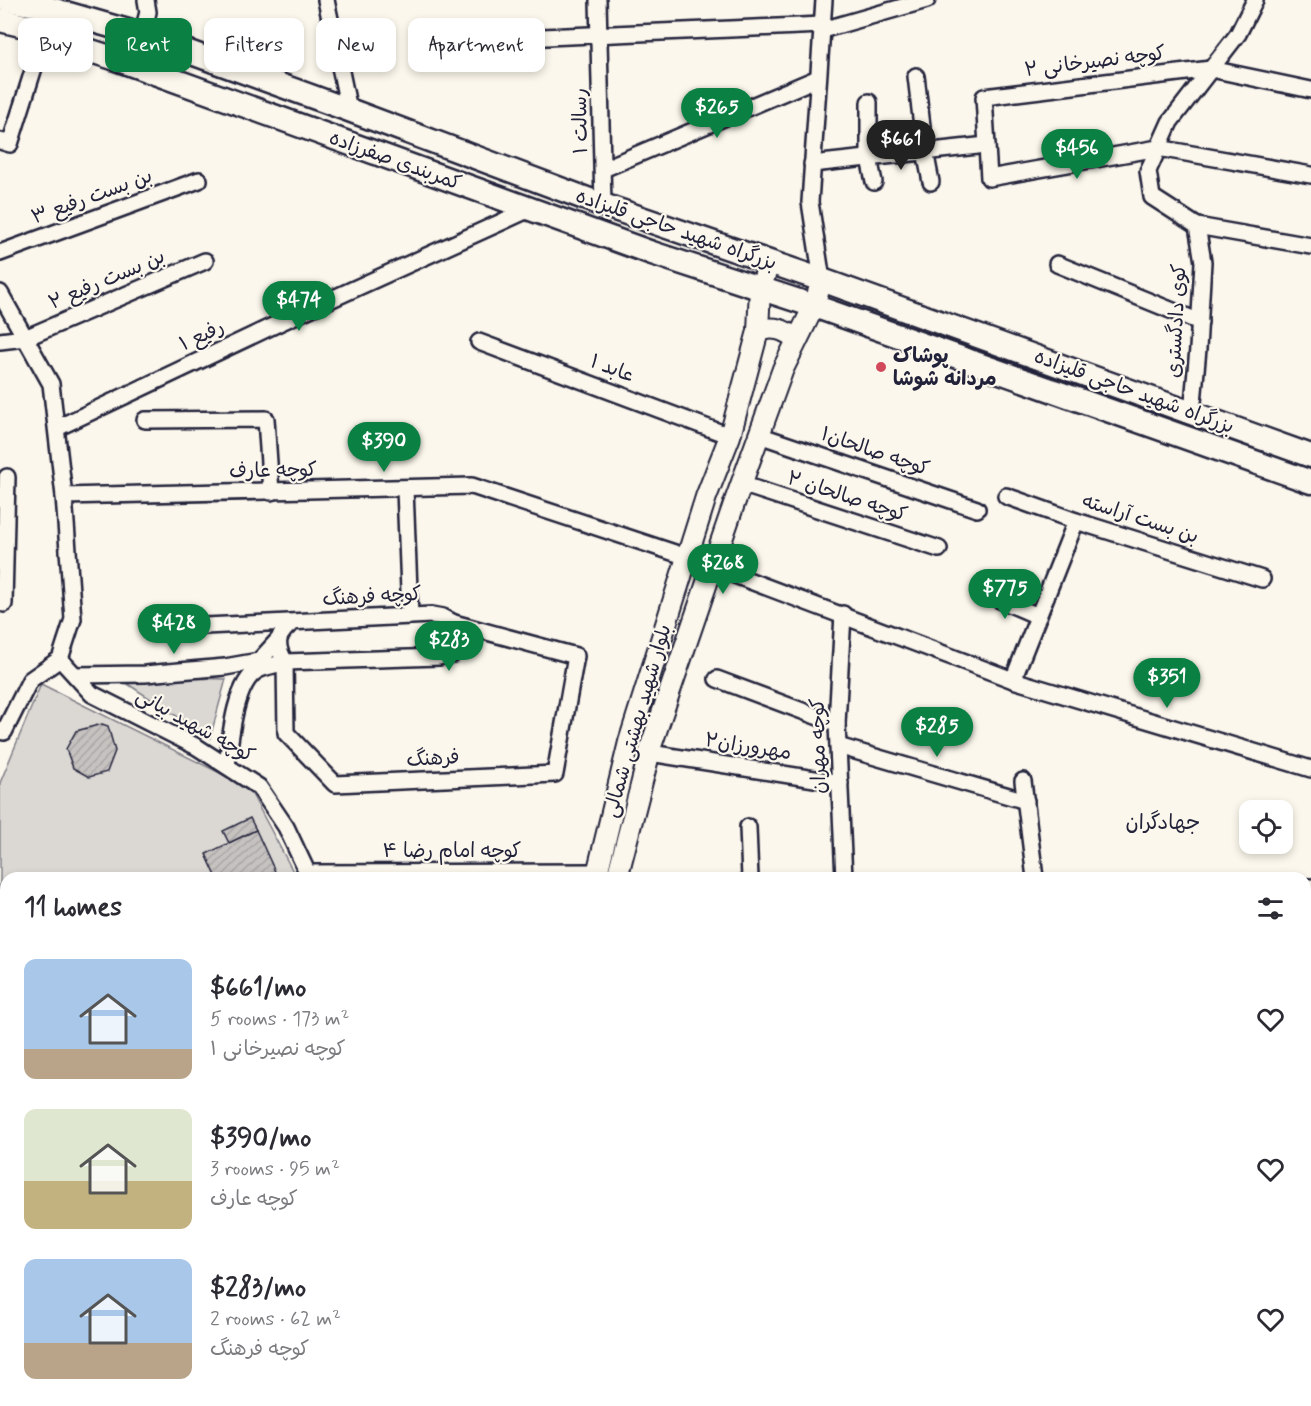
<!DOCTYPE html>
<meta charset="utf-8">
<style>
:root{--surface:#fff;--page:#f2f2f3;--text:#2b2b33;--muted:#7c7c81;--accent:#0b8043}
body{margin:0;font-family:Mynerve,"Playpen Sans Arabic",sans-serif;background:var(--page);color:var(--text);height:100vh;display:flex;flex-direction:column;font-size:22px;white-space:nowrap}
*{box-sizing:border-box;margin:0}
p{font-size:20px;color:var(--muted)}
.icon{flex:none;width:33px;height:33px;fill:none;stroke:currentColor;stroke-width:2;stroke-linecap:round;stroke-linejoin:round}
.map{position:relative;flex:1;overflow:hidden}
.sheet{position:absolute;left:0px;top:872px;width:1311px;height:536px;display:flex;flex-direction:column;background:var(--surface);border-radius:18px 18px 0 0;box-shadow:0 3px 9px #0003}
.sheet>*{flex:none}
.guide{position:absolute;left:18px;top:18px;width:600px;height:54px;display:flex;gap:12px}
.controls{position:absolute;left:1239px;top:800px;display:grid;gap:12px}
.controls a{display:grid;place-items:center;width:54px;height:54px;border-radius:12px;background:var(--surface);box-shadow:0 3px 9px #0003;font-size:30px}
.price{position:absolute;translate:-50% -51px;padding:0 14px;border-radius:21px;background:var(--accent);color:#fff;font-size:20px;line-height:39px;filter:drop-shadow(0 2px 3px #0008)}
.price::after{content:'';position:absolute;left:50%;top:36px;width:18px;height:14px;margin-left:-9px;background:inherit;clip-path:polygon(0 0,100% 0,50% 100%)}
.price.active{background:#222;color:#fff}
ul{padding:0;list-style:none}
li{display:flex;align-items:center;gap:18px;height:150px;padding:0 24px}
li span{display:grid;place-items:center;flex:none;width:168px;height:120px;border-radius:12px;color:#555}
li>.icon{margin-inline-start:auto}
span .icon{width:72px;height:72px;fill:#fffc;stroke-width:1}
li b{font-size:26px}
h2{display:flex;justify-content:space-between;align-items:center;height:72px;padding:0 24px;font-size:26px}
.chip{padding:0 21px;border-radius:12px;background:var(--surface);box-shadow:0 3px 9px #0003;font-size:21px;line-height:54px}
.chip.active{background:var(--accent);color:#fff}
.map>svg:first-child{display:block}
</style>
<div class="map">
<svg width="1311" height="1406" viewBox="0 0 1311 1406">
<defs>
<pattern id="building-hatch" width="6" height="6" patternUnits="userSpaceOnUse" patternTransform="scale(1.5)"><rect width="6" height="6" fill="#c6c2c0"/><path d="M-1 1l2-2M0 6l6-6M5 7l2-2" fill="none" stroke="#aaa6a6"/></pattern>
</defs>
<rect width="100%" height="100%" fill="#fbf7ec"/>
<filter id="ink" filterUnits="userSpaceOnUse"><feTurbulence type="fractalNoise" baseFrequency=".0167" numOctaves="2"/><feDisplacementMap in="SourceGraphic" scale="12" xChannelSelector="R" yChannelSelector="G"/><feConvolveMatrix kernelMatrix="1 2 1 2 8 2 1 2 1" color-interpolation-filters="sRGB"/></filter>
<g filter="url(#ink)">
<g fill="#ebe7df">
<rect x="417" y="1401" width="126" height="5"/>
<rect x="615" y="1401" width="382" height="5"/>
</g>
<g fill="#dbd8d3" stroke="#7e7d87" stroke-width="1.5">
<polygon points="117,677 226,679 210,738"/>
<polygon points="41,684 248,787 296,877 6,878 6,1157 0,1155 0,783"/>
</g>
<g fill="url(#building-hatch)" stroke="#22223b" stroke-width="1.5">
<polygon points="102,724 108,726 115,751 107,772 89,777 73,768 66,749 76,731"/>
<polygon points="250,818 256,830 229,843 223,831"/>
<polygon points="256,830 278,878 217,878 206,854"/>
<polygon points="804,1401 898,1401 899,1406 774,1406 804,1403"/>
</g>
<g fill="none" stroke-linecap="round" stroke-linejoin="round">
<defs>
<g id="minor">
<polyline points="326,0 349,110"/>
<polyline points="598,0 603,205"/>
<polyline points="822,30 927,0"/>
<polyline points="142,35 148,12 146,0"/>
<polyline points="498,39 822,25"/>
<polyline points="916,76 925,151 931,182"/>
<polyline points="869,102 869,158 874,182"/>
<polyline points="0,141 10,144 43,39"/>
<polyline points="812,164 987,145"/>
<polyline points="603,169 818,78"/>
<polyline points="1311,175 1158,148 989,178 984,97 1211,69 1311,90"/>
<polyline points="1197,226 1311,246"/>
<polyline points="0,253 199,180"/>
<polyline points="1057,264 1200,322"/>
<polyline points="822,280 810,202 824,0"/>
<polyline points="0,293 51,384 64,496 73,619 60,659 30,680 4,732"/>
<polyline points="0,341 25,338 205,261"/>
<polyline points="479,342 730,436"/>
<polyline points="1192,413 1198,349 1203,262 1197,226 1152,197 1148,171 1170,122 1238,34 1255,0"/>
<polyline points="145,420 266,419 271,492"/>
<polyline points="57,428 279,323 530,209"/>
<polyline points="759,435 977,509"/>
<polyline points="741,484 939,549"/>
<polyline points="405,489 410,616"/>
<polyline points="64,496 472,486 687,557 1013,680 1311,769"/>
<polyline points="1006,496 1076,521 1262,579"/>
<polyline points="986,594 1038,616"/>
<polyline points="4,604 7,477"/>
<polyline points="843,614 837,724 844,878"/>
<path d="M163,628l269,-13 11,2 11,6 5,24 -6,7 -14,3 -154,5c-10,-18 -9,-27 8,-40"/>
<polyline points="60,659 92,694 197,747 259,787 286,827 310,878"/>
<polyline points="75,675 145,674 225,667 259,661 278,640"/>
<polyline points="717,679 837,724"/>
<polyline points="1013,680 1076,521"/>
<polyline points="838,746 1026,801"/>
<polyline points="650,753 840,783"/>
<path d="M227,766c3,-24 7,-83 31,-96 8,-4 19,-5 27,-8l1,71 49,51 220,-10 21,-118 -122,-33"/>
<polyline points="1023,781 1035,878"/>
<polyline points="748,827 750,878"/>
<polyline points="308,873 597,872"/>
<polyline points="1305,887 1311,887"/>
<polyline points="1310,948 1311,948"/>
<polyline points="1305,997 1311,996"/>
<polyline points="1305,1119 1311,1119"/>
<polyline points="0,1165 6,1167"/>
<polyline points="0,1371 6,1371"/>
<polyline points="1305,1383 1311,1383"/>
<polyline points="128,1401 129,1406"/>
<polyline points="935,1401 936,1406"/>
<polyline points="1008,1401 1008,1406"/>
<polyline points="398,1406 398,1401"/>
<polyline points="699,1406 703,1401"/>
</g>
<g id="major">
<path d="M758,331c16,-6 26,-1 39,8"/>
<polyline points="596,878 629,742 706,497 730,436 758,331 760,288 770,262"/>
<polyline points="617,878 652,743 734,504 783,369 814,306 822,280"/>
<polyline points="1305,1264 1311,1264"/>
<polyline points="1305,1285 1311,1284"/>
<polyline points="0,1290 6,1290"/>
<polyline points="0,1311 6,1311"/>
<polyline points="565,1401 565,1406"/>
<polyline points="588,1406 589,1401"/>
</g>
<g id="highway">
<polyline points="7,0 41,6 142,35 349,110 603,205 822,280 1311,456"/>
<polyline points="0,20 33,28 53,39 113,58 652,253 814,306 1311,482"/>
</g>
</defs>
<use href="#minor" stroke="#22223b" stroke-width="20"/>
<use href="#major" stroke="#22223b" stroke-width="24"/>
<use href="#highway" stroke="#22223b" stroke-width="27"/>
<use href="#minor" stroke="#fbf7ec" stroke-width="15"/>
<use href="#major" stroke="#fbf7ec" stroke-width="20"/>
<use href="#highway" stroke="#fbf7ec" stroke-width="22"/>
</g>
</g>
<circle fill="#d1495b" stroke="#fbf7ec" stroke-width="2" cx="881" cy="367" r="6"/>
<g text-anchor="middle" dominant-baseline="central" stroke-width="4.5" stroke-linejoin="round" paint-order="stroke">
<g font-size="20" fill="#22223b" stroke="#fbf7ec">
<text transform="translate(1095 62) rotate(-7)">کوچه نصیرخانی ۲</text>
<text transform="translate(581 121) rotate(-91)">رسالت ۱</text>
<text transform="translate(395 161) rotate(20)">کمربندی صفرزاده</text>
<text transform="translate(92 197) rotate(-20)">بن بست رفیع ۳</text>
<text transform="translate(676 230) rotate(19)">بزرگراه شهید حاجی قلیزاده</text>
<text transform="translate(107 280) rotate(-23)">بن بست رفیع ۲</text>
<text transform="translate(1177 321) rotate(-87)">کوی دادگستری</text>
<text transform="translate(202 336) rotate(-25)">رفیع ۱</text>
<text transform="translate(612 369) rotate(21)">عابد ۱</text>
<text transform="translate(1134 392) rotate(20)">بزرگراه شهید حاجی قلیزاده</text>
<text transform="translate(875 452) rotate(19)">کوچه صالحان۱</text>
<text transform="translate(273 471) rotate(-1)">کوچه عارف</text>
<text transform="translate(847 497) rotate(18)">کوچه صالحان ۲</text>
<text transform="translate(1140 519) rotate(18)">بن بست آراسته</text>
<text transform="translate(372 597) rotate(-3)">کوچه فرهنگ</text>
<text transform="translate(638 721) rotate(-74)">بلوار شهید بهشتی شمالی</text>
<text transform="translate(195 726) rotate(29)">کوچه شهید بیانی</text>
<text transform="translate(819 746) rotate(-91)">کوچه مهران</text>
<text transform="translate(748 747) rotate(9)">مهرورزان۲</text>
<text transform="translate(433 759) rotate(-3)">فرهنگ</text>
<text x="452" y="851">کوچه امام رضا ۴</text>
</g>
<g font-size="20" font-weight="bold" fill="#22223b" stroke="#fbf7ec" text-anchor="start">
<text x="893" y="356">پوشاک<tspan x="893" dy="23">مردانه شوشا</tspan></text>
</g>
<g font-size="21" fill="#22223b" stroke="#fbf7ec">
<text x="1163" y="823">جهادگران</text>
</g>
</g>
</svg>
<div class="controls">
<a><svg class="icon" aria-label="locate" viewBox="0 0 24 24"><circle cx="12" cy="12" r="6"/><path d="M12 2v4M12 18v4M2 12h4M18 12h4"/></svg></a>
</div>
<b class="price" style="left:717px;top:139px">$265</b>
<b class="price active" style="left:901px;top:171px">$661</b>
<b class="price" style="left:1077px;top:180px">$456</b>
<b class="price" style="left:299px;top:332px">$474</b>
<b class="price" style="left:384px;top:473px">$390</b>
<b class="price" style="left:723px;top:595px">$268</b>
<b class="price" style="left:1005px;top:620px">$775</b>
<b class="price" style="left:174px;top:655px">$428</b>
<b class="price" style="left:449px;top:672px">$283</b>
<b class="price" style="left:1167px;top:709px">$351</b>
<b class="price" style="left:937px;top:758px">$285</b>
<div class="guide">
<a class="chip">Buy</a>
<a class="chip active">Rent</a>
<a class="chip">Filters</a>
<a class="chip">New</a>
<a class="chip">Apartment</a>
</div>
<section class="sheet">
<h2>11 homes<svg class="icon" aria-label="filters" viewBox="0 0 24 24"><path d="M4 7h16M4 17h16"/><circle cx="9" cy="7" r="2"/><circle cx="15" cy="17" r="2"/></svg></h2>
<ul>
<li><span style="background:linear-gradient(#a9c7e8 75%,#b9a48a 0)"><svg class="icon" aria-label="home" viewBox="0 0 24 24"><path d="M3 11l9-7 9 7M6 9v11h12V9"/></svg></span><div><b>$661/mo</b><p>5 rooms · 173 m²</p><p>کوچه نصیرخانی ۱</p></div><svg class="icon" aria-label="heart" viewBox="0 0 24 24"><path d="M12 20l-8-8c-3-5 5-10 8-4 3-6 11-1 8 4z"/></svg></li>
<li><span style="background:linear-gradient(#dfe7d0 60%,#c2b280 0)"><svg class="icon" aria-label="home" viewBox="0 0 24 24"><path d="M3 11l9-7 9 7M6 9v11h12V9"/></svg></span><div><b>$390/mo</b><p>3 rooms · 95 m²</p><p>کوچه عارف</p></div><svg class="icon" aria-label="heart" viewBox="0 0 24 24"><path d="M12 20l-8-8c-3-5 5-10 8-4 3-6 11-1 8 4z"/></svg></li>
<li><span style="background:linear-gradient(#a9c7e8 70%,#b9a48a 0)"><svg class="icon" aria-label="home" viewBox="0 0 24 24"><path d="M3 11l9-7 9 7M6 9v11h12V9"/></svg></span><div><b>$283/mo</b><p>2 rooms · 62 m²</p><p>کوچه فرهنگ</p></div><svg class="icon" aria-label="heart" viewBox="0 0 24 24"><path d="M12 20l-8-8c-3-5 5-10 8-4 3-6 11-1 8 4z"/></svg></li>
</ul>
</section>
</div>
